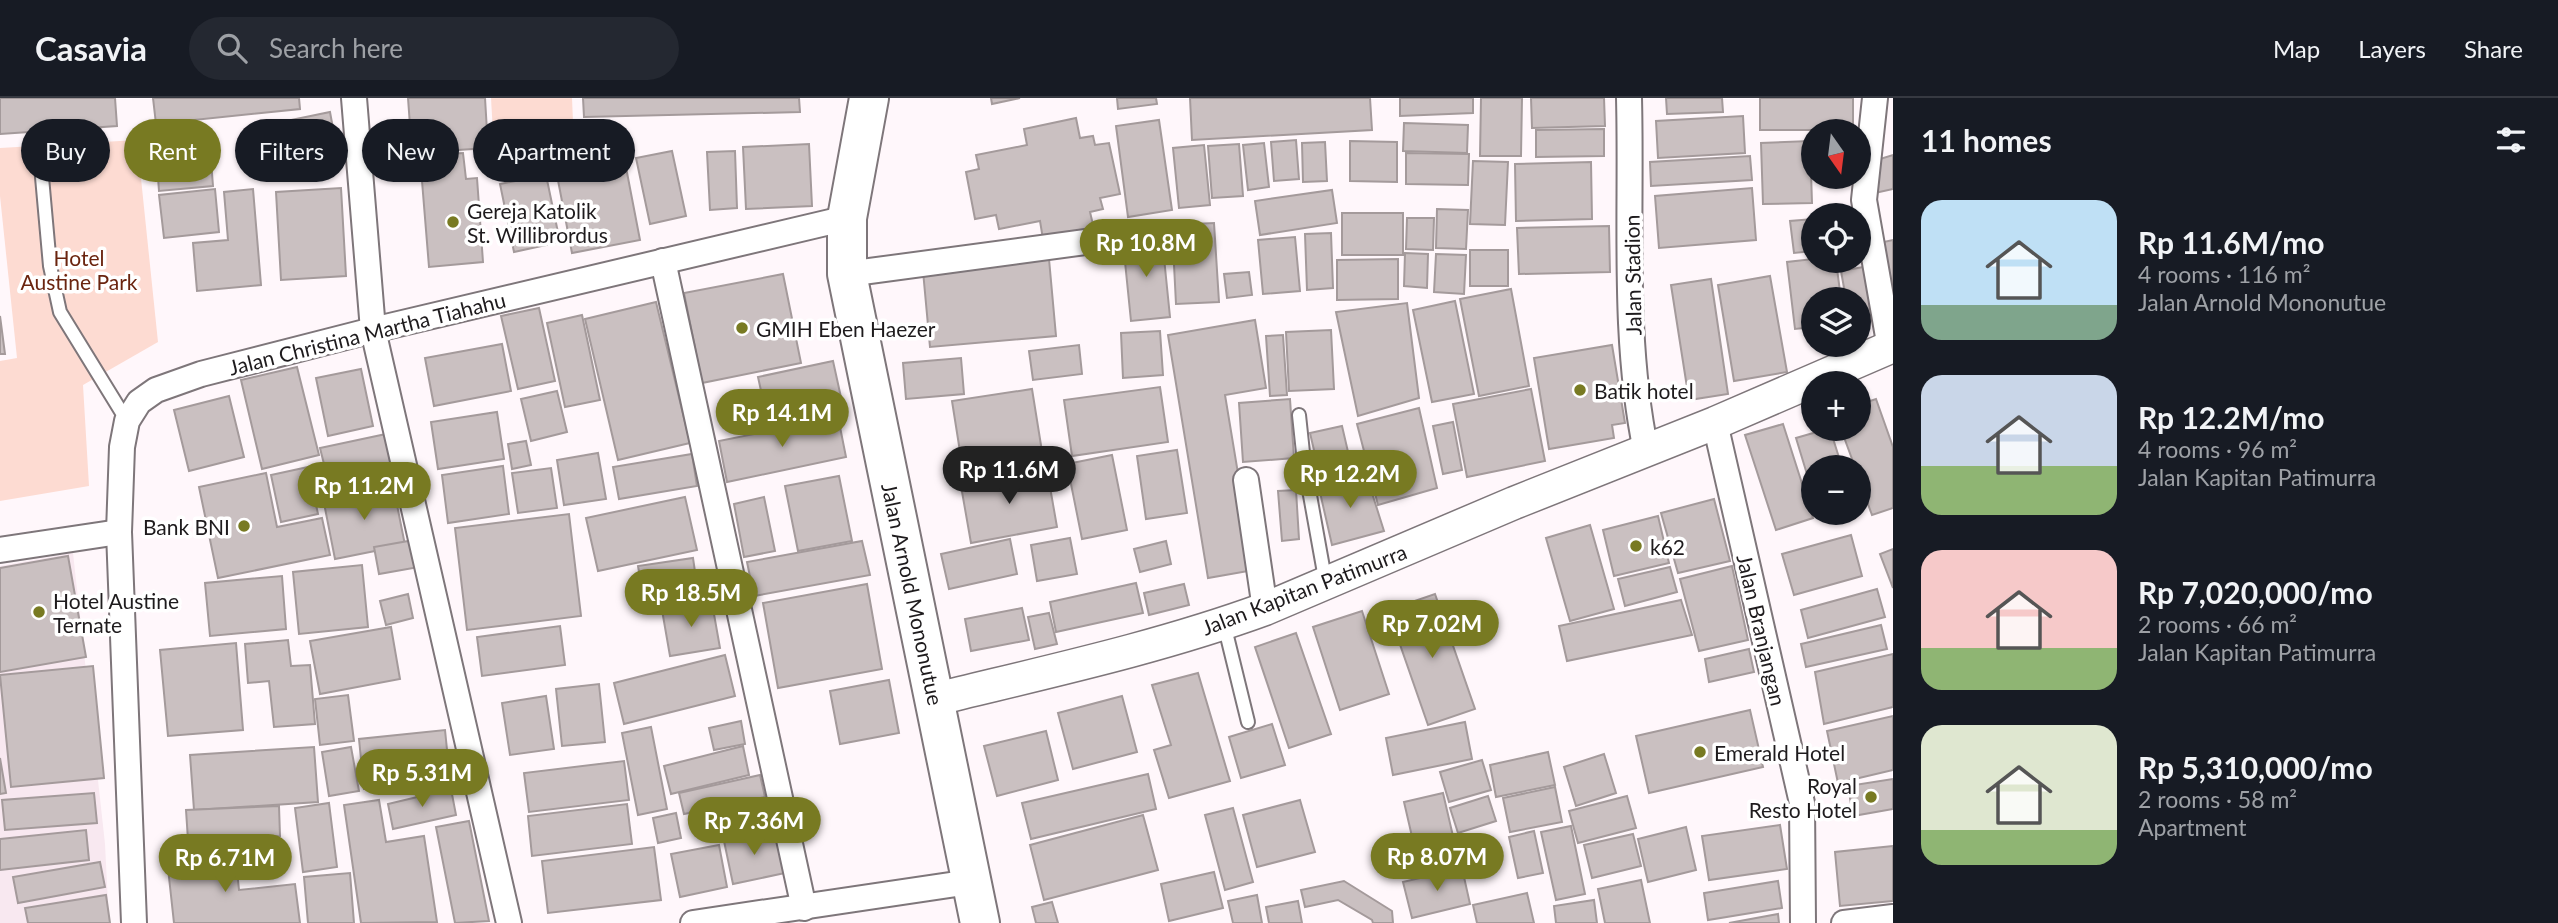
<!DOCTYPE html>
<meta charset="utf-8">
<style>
:root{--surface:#171b24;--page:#242831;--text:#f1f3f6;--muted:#9ea1a6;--line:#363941;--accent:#787a22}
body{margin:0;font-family:Lato,sans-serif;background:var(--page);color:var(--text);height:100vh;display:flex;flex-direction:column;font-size:26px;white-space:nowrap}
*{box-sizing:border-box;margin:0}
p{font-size:23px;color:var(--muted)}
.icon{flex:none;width:38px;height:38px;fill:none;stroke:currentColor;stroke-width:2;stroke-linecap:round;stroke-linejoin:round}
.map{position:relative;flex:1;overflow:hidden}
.side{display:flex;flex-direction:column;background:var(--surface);width:665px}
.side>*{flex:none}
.top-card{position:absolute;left:21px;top:21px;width:665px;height:63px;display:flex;gap:14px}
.needle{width:46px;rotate:166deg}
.controls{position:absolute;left:1801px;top:21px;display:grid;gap:14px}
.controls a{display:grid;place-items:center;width:70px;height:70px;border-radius:50%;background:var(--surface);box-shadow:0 2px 5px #0004;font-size:35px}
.price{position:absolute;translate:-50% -60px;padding:0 16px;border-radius:24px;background:var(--accent);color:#fff;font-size:23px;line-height:46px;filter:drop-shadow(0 2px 4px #0008)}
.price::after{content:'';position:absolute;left:50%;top:42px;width:21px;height:16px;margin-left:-10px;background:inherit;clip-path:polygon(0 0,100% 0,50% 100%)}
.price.active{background:#222;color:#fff}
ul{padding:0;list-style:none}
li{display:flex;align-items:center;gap:21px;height:175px;padding:0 28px}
li span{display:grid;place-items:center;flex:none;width:196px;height:140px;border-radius:21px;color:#555}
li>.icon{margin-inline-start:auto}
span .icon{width:84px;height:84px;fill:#fffc;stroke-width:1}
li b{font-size:30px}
h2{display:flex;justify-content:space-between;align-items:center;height:84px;padding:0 28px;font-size:30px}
.chip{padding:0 24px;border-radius:32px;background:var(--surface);box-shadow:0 2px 5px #0004;font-size:24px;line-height:63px}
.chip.active{background:var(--accent);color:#fff}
header{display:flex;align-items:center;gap:42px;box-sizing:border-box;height:98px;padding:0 35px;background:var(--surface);border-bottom:2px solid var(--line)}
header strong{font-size:33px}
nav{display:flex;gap:38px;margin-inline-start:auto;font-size:24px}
.search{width:490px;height:63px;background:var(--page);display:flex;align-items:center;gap:18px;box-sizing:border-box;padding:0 24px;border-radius:38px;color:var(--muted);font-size:26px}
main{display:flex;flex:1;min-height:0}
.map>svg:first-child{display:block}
</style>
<header>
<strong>Casavia</strong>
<div class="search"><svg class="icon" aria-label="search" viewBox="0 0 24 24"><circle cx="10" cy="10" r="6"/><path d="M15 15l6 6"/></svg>Search here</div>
<nav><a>Map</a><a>Layers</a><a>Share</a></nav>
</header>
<main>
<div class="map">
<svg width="1893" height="825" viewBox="0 0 1893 825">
<rect width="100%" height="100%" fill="#fff7fb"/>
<polygon fill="#f8e8f0" points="73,455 105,746 109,825 0,825 0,468"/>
<g fill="#fddbd2">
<polygon points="491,0 572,0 574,48 494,53"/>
<polygon points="137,42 158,244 83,287 89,388 0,403 0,263 17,260 0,98 0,50"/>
</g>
<g fill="#cac0c1" stroke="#a49a9b" stroke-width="2">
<polygon points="0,0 115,0 117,28 0,36"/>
<polygon points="153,0 299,0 300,11 156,26"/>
<polygon points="408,0 485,0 488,50 412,55"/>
<polygon points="583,0 799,0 800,14 584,19"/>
<polygon points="991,0 1020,0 992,6"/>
<polygon points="1117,0 1156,0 1157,6 1118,11"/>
<polygon points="1190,0 1370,0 1372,32 1192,42"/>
<polygon points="1400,0 1473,0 1473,15 1400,18"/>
<polygon points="1481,0 1522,0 1521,58 1480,58"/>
<polygon points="1531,0 1604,0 1605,28 1532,30"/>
<polygon points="1666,0 1722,0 1723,14 1667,16"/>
<rect x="1760" y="0" width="93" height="32"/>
<polygon points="330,14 335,41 296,48 291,22"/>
<polygon points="1743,18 1745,55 1658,60 1656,23"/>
<polygon points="1076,20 1080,40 1093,38 1095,47 1109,45 1120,96 1100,100 1103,111 1090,114 1094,131 1043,141 1040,123 999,131 996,117 975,121 966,74 979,71 976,57 1027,47 1024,31"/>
<polygon points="1159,22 1172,112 1128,119 1116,28"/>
<polygon points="1404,25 1468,27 1467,55 1403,53"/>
<polygon points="1604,31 1604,58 1536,59 1536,32"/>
<polygon points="1296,42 1299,81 1274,83 1271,44"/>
<polygon points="1350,43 1397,44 1397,84 1350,83"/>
<polygon points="1810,43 1812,105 1763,106 1761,45"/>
<polygon points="1325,44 1327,83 1303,84 1302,45"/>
<polygon points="1264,45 1269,89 1248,92 1243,47"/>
<polygon points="809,46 812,108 746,111 743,49"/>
<polygon points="1239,46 1243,98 1212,100 1208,48"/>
<polygon points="1204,47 1210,107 1179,110 1173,50"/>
<polygon points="293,50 296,69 259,74 256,55"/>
<polygon points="672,53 686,118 650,126 636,60"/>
<polygon points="735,53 737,110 710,112 707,54"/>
<polygon points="463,55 466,81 477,80 483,164 429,169 422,83 433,82 431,57"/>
<polygon points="1406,55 1469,56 1468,87 1406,86"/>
<polygon points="1893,57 1893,91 1875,95 1880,61"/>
<polygon points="1750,58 1752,82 1651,88 1650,64"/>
<polygon points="624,59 640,142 572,155 556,72"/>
<polygon points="211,62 213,88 159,93 157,66"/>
<polygon points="1473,63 1508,64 1505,127 1470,126"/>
<polygon points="1591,64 1592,121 1516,123 1515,66"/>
<polygon points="546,77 560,144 514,154 500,86"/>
<polygon points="341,90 346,178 281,182 276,94"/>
<polygon points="1752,90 1756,142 1659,150 1655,98"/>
<polygon points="215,91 219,134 164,140 159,97"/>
<polygon points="253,91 261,187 197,193 193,145 228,142 224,94"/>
<polygon points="1332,92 1337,125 1260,137 1255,103"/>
<polygon points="1437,111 1468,112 1466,151 1436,150"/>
<rect x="1342" y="115" width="61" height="42"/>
<polygon points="1407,120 1434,120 1433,152 1406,151"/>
<polygon points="1813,121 1813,153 1794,155 1790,123"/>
<polygon points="1214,125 1219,204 1176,206 1172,127"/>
<polygon points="1609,128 1610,174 1519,176 1517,130"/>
<polygon points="1331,135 1333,190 1307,192 1305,136"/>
<polygon points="1295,139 1300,193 1263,196 1258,142"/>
<polygon points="1162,140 1170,219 1131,223 1123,144"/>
<polygon points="1893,142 1893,203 1879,145"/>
<rect x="1470" y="152" width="38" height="36"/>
<polygon points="1405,155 1428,156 1427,190 1404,188"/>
<polygon points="1436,156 1466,157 1464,196 1434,194"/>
<polygon points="1049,161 1056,238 930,249 923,173"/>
<polygon points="1398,161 1398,201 1337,202 1337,162"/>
<polygon points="1813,161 1813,163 1836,163 1841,201 1813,201 1813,229 1795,231 1787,164"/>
<polygon points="1869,168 1878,221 1858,225 1858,201 1846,201 1841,173"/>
<polygon points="1249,174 1252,197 1227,200 1224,176"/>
<polygon points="783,176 801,265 702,285 684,195"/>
<polygon points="1770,178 1787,274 1734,283 1718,187"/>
<polygon points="1711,181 1728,296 1689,302 1671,187"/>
<polygon points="1511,191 1529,288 1479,298 1460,201"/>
<polygon points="1455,203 1474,296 1432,304 1413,212"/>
<polygon points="656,204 690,345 618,362 585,221"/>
<polygon points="1407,205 1419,300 1358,318 1336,214"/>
<polygon points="539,210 555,283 518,291 501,218"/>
<polygon points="582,217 600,302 565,309 547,225"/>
<polygon points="0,218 5,256 0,256"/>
<polygon points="1255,222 1266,290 1225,297 1254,472 1208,480 1168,237"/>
<polygon points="1331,232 1334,291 1289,293 1286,234"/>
<polygon points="1160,233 1163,277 1123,280 1121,235"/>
<polygon points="1283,237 1287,297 1270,298 1266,238"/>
<polygon points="502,246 511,293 434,308 425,260"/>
<polygon points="1079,247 1082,276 1033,282 1029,253"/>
<polygon points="1612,247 1625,325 1612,327 1614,340 1549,351 1534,260"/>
<polygon points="961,260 964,296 906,301 903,265"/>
<polygon points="833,263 844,313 769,329 758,279"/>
<polygon points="297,269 319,357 262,371 241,282"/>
<polygon points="361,271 373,328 328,338 316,280"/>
<polygon points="1160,289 1168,344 1072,358 1064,302"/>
<polygon points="1032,291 1044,366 964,379 952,303"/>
<polygon points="1531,291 1545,363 1467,379 1453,306"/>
<polygon points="557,293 567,334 531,343 521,301"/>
<polygon points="229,298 244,359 189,373 174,312"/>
<polygon points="1290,301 1294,360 1243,364 1239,305"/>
<polygon points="1876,301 1893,349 1893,410 1872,417 1858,379 1858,369 1855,369 1841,331 1858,331 1858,307"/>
<polygon points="1419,310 1437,390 1378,407 1357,326"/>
<polygon points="497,314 504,361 438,371 431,324"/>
<polygon points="838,319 846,359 727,384 719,343"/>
<polygon points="1453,324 1462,372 1443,376 1433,328"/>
<polygon points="1783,326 1813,420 1776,432 1745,337"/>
<polygon points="1342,328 1352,371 1320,378 1310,335"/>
<polygon points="1827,331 1830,331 1842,369 1813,369 1813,396 1796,340"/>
<polygon points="386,336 394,375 330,390 320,350"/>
<polygon points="526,343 531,367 512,371 508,346"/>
<polygon points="1177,352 1187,415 1146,421 1137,358"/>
<polygon points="598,355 606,401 564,407 557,362"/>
<polygon points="692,356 697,388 619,401 613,369"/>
<polygon points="1112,357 1127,432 1082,441 1067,366"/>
<polygon points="503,368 509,416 448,425 442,377"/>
<polygon points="308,369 318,416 281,424 271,377"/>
<polygon points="551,370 557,410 518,415 512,375"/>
<polygon points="1047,372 1057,429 971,445 961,388"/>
<polygon points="266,375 277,429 322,420 330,457 218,480 199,389"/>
<polygon points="1366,376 1384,433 1332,447 1319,390"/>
<polygon points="839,378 852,443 798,453 785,388"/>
<polygon points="393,387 405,447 335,461 323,400"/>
<polygon points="1296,392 1299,441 1282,443 1278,393"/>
<polygon points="685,399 697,452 598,473 586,420"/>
<polygon points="764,399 775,453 744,459 734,406"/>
<polygon points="1714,401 1730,463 1678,475 1661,415"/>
<polygon points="569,416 581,518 467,532 455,430"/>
<polygon points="1658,418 1669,465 1614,478 1603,432"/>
<polygon points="1590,427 1614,511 1570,523 1546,440"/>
<polygon points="1851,437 1862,478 1794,497 1782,456"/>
<polygon points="1070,440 1077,476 1037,483 1031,447"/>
<polygon points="1010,441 1017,476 949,491 941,456"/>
<polygon points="414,442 419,469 379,476 374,449"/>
<polygon points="862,443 870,477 754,498 747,464"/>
<polygon points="1166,443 1171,466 1140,474 1134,451"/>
<polygon points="1893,451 1893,490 1880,456"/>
<polygon points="68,458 86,559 0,574 0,470"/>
<polygon points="693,460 699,501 645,509 638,468"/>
<polygon points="362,467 368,529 299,536 293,474"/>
<polygon points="1732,468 1748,542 1699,553 1680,481"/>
<polygon points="1670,469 1677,494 1625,508 1618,481"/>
<polygon points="282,478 286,531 210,538 205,485"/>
<polygon points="1136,485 1143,515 1056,534 1050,504"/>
<polygon points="867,486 882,571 778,590 763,505"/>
<polygon points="1184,486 1189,507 1149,517 1144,495"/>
<polygon points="1877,491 1885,519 1808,540 1801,512"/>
<polygon points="408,496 413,520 386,527 380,503"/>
<polygon points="1435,496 1475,611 1428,627 1388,512"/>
<polygon points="1681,502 1692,537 1567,563 1559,528"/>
<polygon points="712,505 720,550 670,558 662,512"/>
<polygon points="1022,510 1029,542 971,553 965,521"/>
<polygon points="1362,513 1389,596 1340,612 1313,529"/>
<polygon points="1049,515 1057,546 1035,551 1028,519"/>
<polygon points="1881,527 1887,551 1806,569 1801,546"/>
<polygon points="560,528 565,567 482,578 477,539"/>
<polygon points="391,529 400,581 320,596 310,543"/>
<polygon points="1296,535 1331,636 1289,650 1255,549"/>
<polygon points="288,542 291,568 310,567 315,626 274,629 269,583 248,585 245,546"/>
<polygon points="236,545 243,632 168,638 160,552"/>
<polygon points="1749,551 1754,574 1709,584 1705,561"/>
<polygon points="1893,556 1893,609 1824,626 1815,574"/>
<polygon points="725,557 735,598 624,626 614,585"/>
<polygon points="93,568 104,680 11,689 0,577"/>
<polygon points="1198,575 1230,683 1169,700 1154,652 1171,647 1152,587"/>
<polygon points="889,582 899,635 840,646 830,593"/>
<polygon points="599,586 605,644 562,648 556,591"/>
<polygon points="348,597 354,643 320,647 315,601"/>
<polygon points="546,598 554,651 510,657 502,605"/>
<polygon points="1122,598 1137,654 1073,671 1058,615"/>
<polygon points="1750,612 1763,669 1649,695 1636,638"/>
<polygon points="1893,618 1893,672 1838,685 1827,633"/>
<polygon points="741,623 745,646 714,652 709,630"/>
<polygon points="1465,624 1472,661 1393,677 1386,640"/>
<polygon points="1272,626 1285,667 1241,680 1229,639"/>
<polygon points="651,629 667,711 638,717 622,635"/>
<polygon points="445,632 450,681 364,691 359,641"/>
<polygon points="1046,633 1058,682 997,698 984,648"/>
<polygon points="743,648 749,677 671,696 664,668"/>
<polygon points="314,649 318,704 194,712 190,657"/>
<polygon points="351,649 359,693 329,698 322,654"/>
<polygon points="1548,654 1555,687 1496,699 1490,667"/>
<polygon points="1604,656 1616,695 1576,708 1564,669"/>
<polygon points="0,660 6,695 0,696"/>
<polygon points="1482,662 1491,692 1449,704 1440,674"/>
<polygon points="624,663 629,702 529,714 524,675"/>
<polygon points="1148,676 1156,711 1031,741 1022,705"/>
<polygon points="760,677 765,699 684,716 679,695"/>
<polygon points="1893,681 1893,711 1853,718 1848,688"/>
<polygon points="1555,689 1562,724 1510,734 1503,700"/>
<polygon points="451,691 456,717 393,731 388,706"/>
<polygon points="94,695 97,725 5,732 2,702"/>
<polygon points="1443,695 1459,764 1420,773 1404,704"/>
<polygon points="1488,698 1496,723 1458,735 1450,710"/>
<polygon points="1627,698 1636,730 1578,745 1569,713"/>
<polygon points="379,702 386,744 424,738 437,824 361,825 344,707"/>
<polygon points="1300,702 1315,754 1257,769 1243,717"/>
<polygon points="760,704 766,731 730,739 725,712"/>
<polygon points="329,705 337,769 303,774 295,710"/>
<polygon points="627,706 632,746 532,758 528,718"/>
<polygon points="279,708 280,738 188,742 186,712"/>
<polygon points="1233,710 1253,784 1225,792 1205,717"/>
<polygon points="676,715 681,740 658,745 653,720"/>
<polygon points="1143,717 1158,772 1044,802 1030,747"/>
<polygon points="469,723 489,823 455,825 436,729"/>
<polygon points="1780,727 1787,771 1709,782 1702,738"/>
<polygon points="1571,728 1585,796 1556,802 1541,734"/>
<polygon points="1686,729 1696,772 1648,784 1638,741"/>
<polygon points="86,732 89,762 0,772 0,741"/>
<polygon points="776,733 785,775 733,786 724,743"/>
<polygon points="1534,733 1543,775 1518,780 1509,739"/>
<polygon points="1633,736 1641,768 1592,780 1584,747"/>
<polygon points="719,747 727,789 680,799 671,756"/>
<polygon points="1893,748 1893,803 1840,808 1835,754"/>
<polygon points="654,749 661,802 548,815 542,763"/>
<polygon points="235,753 239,792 295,786 300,825 174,825 167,761"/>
<polygon points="100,764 105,789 18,805 13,779"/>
<polygon points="1462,770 1470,806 1412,820 1403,784"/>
<polygon points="1214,774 1223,810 1169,823 1161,786"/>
<polygon points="350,775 354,825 308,825 304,779"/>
<polygon points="1641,782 1650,825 1605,825 1598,791"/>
<polygon points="1344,783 1392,813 1393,825 1373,825 1372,822 1338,802 1305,809 1301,792"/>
<polygon points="1778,783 1782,810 1708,822 1704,795"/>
<polygon points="1527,795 1534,825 1477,825 1473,807"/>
<polygon points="106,797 110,825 28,825 25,810"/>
<polygon points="1257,797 1262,825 1233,825 1228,803"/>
<polygon points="1594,802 1597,825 1556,825 1554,808"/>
<polygon points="1298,803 1302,825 1269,825 1266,809"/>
<polygon points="1052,804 1058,825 1036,825 1032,809"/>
<polygon points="1778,816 1779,825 1729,825"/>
</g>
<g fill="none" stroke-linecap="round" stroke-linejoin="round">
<defs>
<g id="service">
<polyline points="41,68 50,168 60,214 127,323"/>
<polyline points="1299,317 1304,364 1326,486"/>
<polyline points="1224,526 1248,624"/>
</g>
<g id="minor">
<polyline points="354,0 373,232 509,825"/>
<path d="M1629,0c3,117 -7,238 17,353"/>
<polyline points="1875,0 1864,102 1890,250"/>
<polyline points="663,163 804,810"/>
<polyline points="847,176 1108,141"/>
<polyline points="1715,325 1802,705 1803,825"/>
<polyline points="1246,382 1265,511"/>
<polyline points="0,452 119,434"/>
<polyline points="134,825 119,434 122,349 127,323 139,304 156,292 201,276 373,232 847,120"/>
<polyline points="693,825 970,784"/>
<polyline points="1844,825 1893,819"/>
</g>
<path id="tertiary" d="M936,601c110,-27 222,-51 329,-90l249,-106 201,-80 178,-77"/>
<polyline id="trunk" points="869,0 847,120 847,176 980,825"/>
</defs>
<use href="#service" stroke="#7e767a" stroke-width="16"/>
<use href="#minor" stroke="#7e767a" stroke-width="28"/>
<use href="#tertiary" stroke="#7e767a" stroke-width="35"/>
<use href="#trunk" stroke="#7e767a" stroke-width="42"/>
<use href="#service" stroke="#fff" stroke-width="12"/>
<use href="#minor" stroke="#fff" stroke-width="24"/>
<use href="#tertiary" stroke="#fff" stroke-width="32"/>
<use href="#trunk" stroke="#fff" stroke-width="38"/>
</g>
<g fill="#787a22" stroke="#fff" stroke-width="2.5">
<circle cx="453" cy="124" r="7"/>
<circle cx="742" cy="230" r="7"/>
<circle cx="1580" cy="292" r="7"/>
<circle cx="244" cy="428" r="7"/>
<circle cx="1636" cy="448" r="7"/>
<circle cx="39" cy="514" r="7"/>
<circle cx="1700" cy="654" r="7"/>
<circle cx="1871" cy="699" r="7"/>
</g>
<g text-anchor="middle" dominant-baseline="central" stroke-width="7" stroke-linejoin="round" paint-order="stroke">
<g font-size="21" fill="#1e1b1d" stroke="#fff" text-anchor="start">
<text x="467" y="112">Gereja Katolik<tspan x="467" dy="24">St. Willibrordus</tspan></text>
<text x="756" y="230">GMIH Eben Haezer</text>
<text x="1594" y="292">Batik hotel</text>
<text x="230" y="428" text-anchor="end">Bank BNI</text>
<text x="1650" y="448">k62</text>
<text x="53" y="502">Hotel Austine<tspan x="53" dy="24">Ternate</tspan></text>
<text x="1714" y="654">Emerald Hotel</text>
<text x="1857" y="687" text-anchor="end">Royal<tspan x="1857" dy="24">Resto Hotel</tspan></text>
</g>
<g font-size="21" fill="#6a240f" stroke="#fff">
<text x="79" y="159">Hotel<tspan x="79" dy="24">Austine Park</tspan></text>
</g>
<g font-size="21" fill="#1e1b1d" stroke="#fff">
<text transform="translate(1632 177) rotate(-91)">Jalan Stadion</text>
<text transform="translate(367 235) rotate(-14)">Jalan Christina Martha Tiahahu</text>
<text transform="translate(1304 491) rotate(-21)">Jalan Kapitan Patimurra</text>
<text transform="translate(913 496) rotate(78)">Jalan Arnold Mononutue</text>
<text transform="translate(1762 532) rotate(77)">Jalan Branjangan</text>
</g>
</g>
</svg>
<div class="controls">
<a><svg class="needle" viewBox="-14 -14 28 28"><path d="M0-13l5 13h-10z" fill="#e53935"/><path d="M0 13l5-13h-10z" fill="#9ea1a6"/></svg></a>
<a><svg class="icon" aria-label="locate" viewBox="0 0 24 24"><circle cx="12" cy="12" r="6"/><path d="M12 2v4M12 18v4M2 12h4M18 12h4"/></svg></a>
<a><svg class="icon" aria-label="layers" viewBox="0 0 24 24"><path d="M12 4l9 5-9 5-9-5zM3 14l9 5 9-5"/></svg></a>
<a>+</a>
<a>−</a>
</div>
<b class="price" style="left:1146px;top:181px">Rp 10.8M</b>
<b class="price" style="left:782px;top:351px">Rp 14.1M</b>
<b class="price active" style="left:1009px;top:408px">Rp 11.6M</b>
<b class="price" style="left:1350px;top:412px">Rp 12.2M</b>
<b class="price" style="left:364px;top:424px">Rp 11.2M</b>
<b class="price" style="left:691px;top:531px">Rp 18.5M</b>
<b class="price" style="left:1432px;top:562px">Rp 7.02M</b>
<b class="price" style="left:422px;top:711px">Rp 5.31M</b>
<b class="price" style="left:754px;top:759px">Rp 7.36M</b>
<b class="price" style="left:1437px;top:795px">Rp 8.07M</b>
<b class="price" style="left:225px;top:796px">Rp 6.71M</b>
<div class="top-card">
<a class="chip">Buy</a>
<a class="chip active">Rent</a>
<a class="chip">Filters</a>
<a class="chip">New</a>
<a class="chip">Apartment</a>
</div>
</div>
<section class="side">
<h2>11 homes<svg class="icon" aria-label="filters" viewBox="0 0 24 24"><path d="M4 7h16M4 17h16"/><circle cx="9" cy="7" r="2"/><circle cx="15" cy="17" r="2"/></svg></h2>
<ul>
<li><span style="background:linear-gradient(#bfe0f5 75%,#7fa58c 0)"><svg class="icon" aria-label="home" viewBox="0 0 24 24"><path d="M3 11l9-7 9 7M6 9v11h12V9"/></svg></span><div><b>Rp 11.6M/mo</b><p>4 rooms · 116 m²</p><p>Jalan Arnold Mononutue</p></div></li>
<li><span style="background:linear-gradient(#c9d6e8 65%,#8fb573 0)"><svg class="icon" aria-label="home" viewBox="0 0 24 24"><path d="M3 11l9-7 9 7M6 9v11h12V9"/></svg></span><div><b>Rp 12.2M/mo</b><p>4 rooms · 96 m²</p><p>Jalan Kapitan Patimurra</p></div></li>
<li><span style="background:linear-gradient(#f6c9c9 70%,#8fb573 0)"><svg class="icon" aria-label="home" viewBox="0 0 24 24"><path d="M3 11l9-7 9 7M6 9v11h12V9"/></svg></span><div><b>Rp 7,020,000/mo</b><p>2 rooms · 66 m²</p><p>Jalan Kapitan Patimurra</p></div></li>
<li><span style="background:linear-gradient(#dfe7d0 75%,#8fb573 0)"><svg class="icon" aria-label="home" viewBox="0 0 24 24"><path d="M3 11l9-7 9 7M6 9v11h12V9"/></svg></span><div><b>Rp 5,310,000/mo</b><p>2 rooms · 58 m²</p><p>Apartment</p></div></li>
</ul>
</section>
</main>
